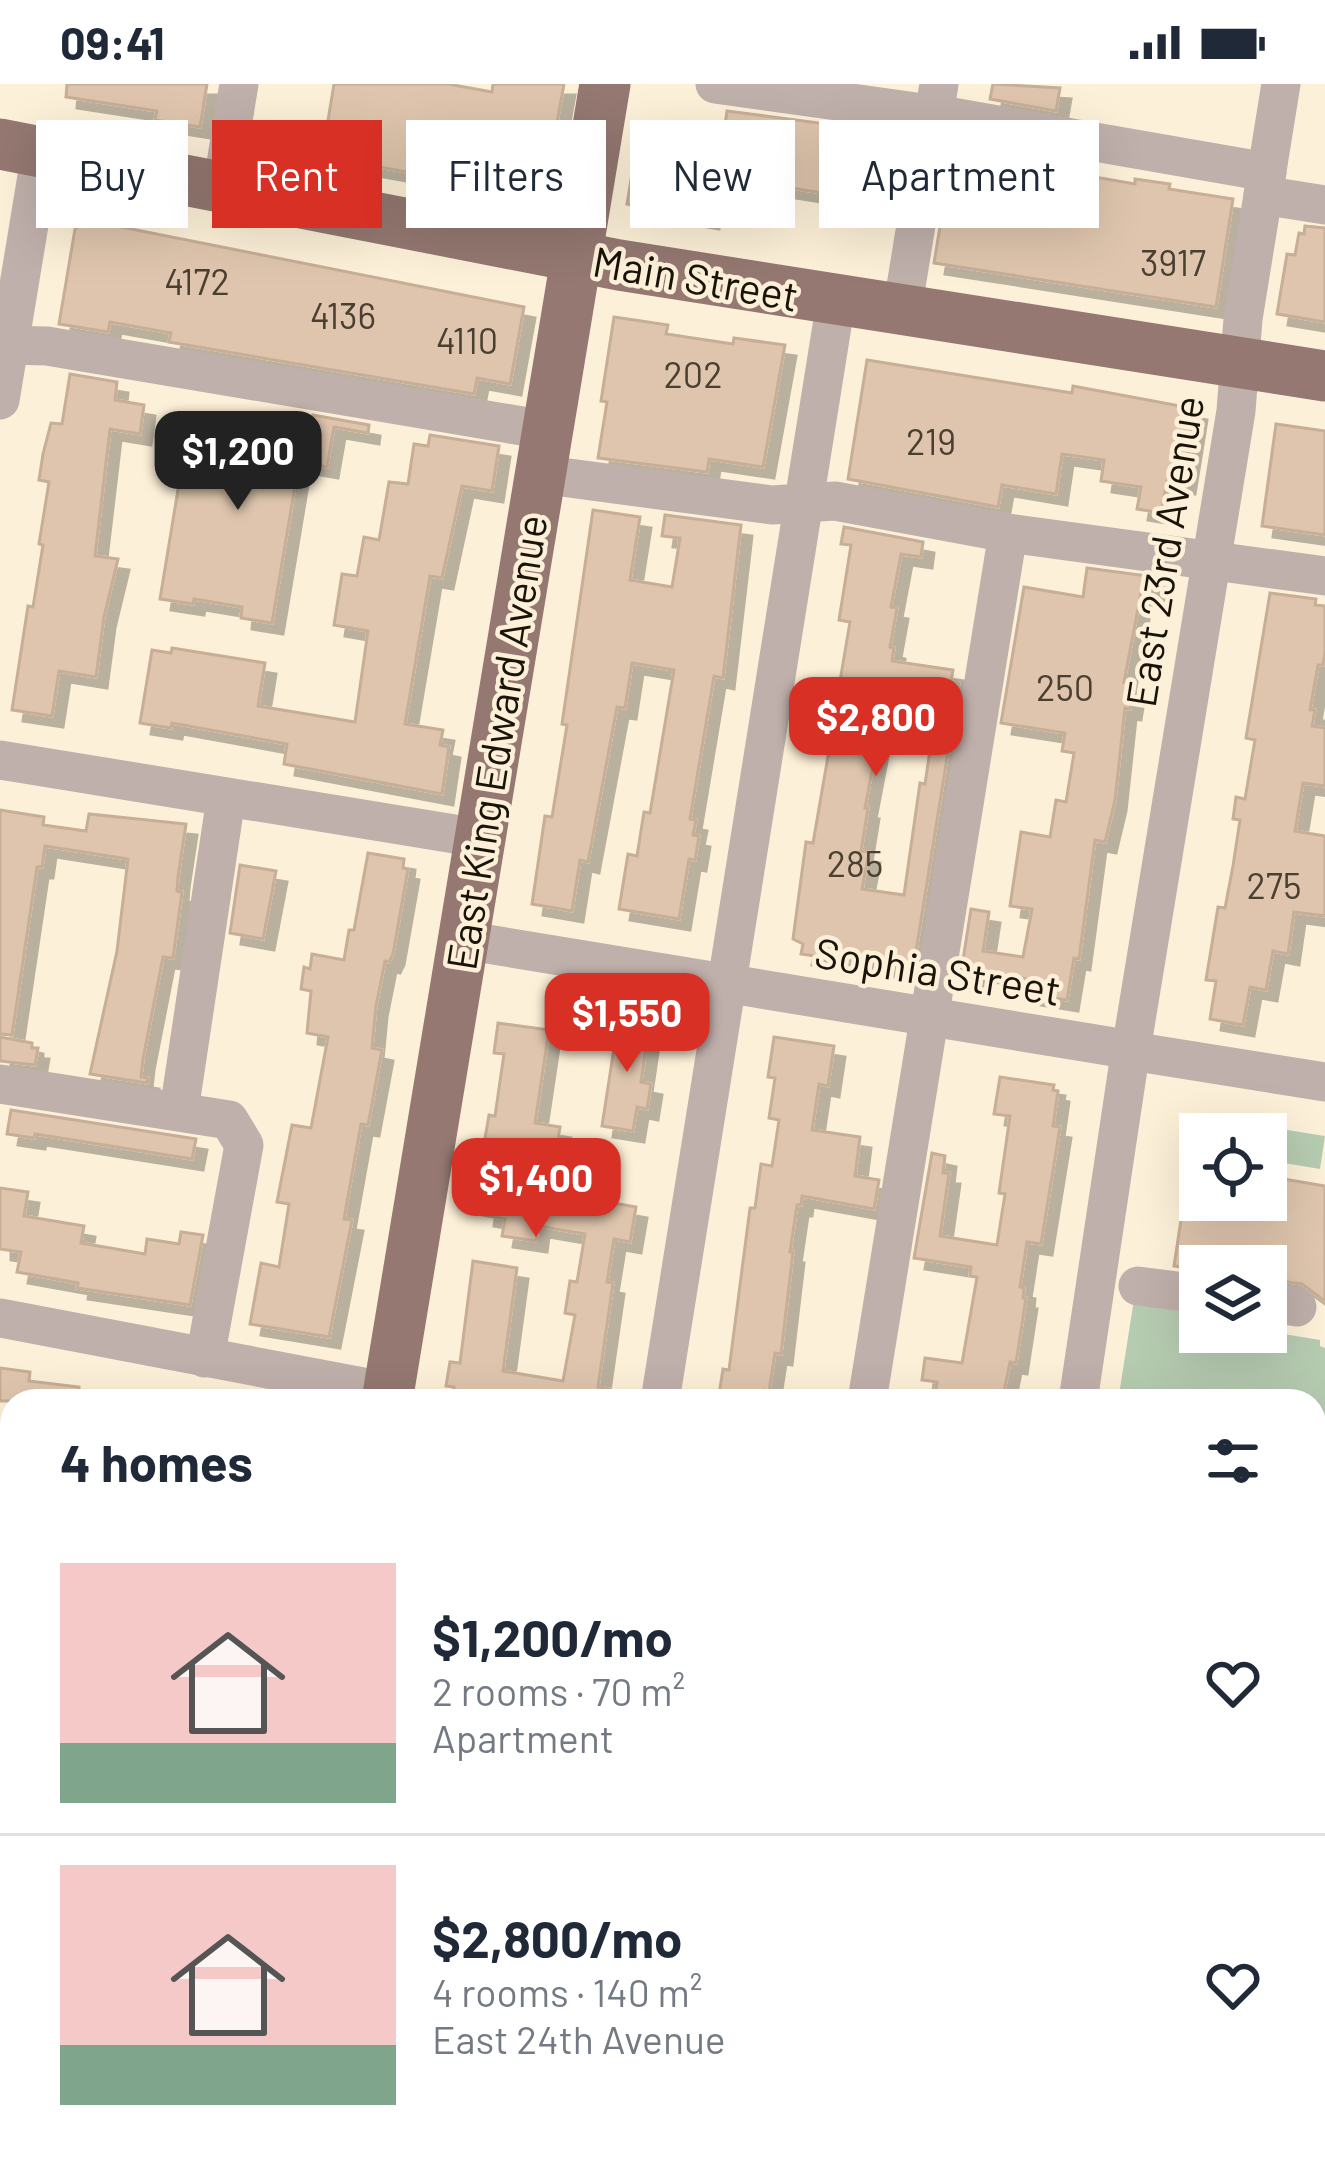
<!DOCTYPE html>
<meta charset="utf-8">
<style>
:root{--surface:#fff;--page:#f6f6f7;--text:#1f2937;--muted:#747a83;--line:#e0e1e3;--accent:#d93025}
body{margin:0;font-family:Barlow,sans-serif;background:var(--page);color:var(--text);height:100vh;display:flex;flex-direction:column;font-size:45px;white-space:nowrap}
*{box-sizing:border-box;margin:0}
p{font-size:39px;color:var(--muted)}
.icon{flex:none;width:66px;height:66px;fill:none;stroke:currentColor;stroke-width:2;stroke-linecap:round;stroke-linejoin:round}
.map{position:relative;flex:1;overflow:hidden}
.side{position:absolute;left:0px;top:1305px;width:1326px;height:771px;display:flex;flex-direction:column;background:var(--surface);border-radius:36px 36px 0 0;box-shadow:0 12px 48px #0002}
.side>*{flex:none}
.hud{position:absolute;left:36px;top:36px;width:1254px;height:108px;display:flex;gap:24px}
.buttons{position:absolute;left:1179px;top:1029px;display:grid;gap:24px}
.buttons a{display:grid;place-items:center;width:108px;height:108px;border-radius:0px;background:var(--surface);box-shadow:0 12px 48px #0002;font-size:60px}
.price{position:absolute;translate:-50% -102px;padding:0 27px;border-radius:24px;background:var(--accent);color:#fff;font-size:39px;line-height:78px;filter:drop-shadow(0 3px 6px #0008)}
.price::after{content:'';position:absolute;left:50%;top:72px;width:36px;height:27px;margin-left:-18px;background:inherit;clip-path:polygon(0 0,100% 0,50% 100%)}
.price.on{background:#222;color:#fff}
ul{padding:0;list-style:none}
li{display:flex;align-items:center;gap:36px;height:300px;padding:0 60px}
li+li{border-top:3px solid var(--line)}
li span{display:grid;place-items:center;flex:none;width:336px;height:240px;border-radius:0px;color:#555}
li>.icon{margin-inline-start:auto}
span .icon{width:144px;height:144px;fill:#fffc;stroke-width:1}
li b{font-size:51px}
h2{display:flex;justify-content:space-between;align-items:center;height:144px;padding:0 60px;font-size:51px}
.chip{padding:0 42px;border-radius:0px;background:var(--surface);box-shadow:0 12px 48px #0002;font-size:42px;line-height:108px}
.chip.on{background:var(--accent);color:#fff}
.status{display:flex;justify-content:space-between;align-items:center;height:84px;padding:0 60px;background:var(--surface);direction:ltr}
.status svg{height:33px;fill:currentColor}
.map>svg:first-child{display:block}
</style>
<div class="status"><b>09:41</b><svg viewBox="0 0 49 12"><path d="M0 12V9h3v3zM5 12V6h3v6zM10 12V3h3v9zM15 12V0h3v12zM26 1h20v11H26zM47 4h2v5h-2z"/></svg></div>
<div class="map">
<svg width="1325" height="2074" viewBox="0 0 1325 2074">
<defs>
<filter id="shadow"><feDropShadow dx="11" dy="11" stdDeviation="0" flood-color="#0004"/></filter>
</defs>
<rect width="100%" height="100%" fill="#fdf0d8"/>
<g fill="#b6ccb1">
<polygon points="1250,1040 1325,1052 1320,1085 1266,1076 1266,1050 1248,1050"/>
<polygon points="1135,1209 1200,1220 1200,1248 1266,1247 1320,1256 1320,1262 1325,1264 1325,1541 1314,1539 1314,1317 1118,1317"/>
</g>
<g fill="#dfc5ad" stroke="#c7ae97" stroke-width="3" fill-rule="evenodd" filter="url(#shadow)">
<polygon points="67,0 207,0 200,43 155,36 157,27 66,13"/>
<polygon points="334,0 448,0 492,8 493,0 564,0 545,104 537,111 322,73"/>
<polygon points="993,0 1060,4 1056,27 990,15"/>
<polygon points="727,27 903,50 892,120 715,92 708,134 627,120 638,53 690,62 692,50 723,55"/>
<polygon points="951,76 1029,92 1031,82 1135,100 1135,95 1170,100 1169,105 1233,115 1216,223 934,179"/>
<polygon points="86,136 524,223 510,300 477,294 474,310 169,258 171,249 110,238 108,248 59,240 75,145"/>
<polygon points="1305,142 1325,144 1325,238 1277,230 1287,170 1295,171 1299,149 1304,150"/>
<polygon points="614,233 668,241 666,250 733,260 734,254 785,261 763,383 709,375 707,388 598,374 607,318 601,317"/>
<polygon points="867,276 1072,309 1073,302 1196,325 1184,399 1167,397 1161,429 1137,425 1141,403 1101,397 1104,376 1062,370 1056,410 1002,401 998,423 848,395"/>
<polygon points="70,290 117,298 115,316 144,321 140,350 110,345 95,472 118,475 104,533 96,593 59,587 52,632 12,626 28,522 33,523 43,461 39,460 49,398 39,396 43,370 51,339 62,340"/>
<polygon points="313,331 369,341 368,349 334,343 327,383 299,378 272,539 241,534 242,523 194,515 193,520 160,515 189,339 204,342 205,337 310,354"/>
<polygon points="1276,340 1325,347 1325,451 1262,442"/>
<polygon points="430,351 499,362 492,407 462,402 442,494 430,492 405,640 443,646 440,661 449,663 442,710 284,680 287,660 172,639 171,644 140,639 152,566 171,569 172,564 265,579 258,622 355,638 368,547 334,541 342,490 357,492 364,453 379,456 389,398 408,400 414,360 428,362"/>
<polygon points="593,426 640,433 630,496 672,503 680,454 662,452 665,431 741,441 723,594 714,592 690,735 696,736 693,751 699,752 695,776 689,775 679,835 619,825 628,770 637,772 644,728 650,729 674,586 632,579 625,624 617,623 588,778 580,776 572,827 532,820 545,732 552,733 567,641 562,640"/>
<path d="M844,443l79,15 -2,15 -20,-3 -10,53 6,1 -7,39 4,1 -2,13 61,9 -2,12 8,1 -46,287 -112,-16 2,-10 -10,-5 13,-97 7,1 23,-133 -7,-1 4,-23 6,1 11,-65 -11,-2 12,-75 -10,-1zM889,598l50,7 -14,95 -5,-1 -16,112 -42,-6 7,-37 -8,-1 7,-43h-3z"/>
<polygon points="1087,484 1155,493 1152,511 1141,509 1124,598 1134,600 1130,625 1125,624 1115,716 1105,758 1095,756 1079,875 1074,874 1067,916 1030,910 1032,896 983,887 981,899 960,895 971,825 989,828 983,867 1023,873 1032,825 1010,822 1021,748 1050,753 1056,716 1066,718 1074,669 1062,667 1065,649 1001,639 1024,503 1083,513"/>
<polygon points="1270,509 1316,515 1315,521 1325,522 1325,568 1323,581 1318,581 1310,626 1315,626 1312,642 1325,644 1325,702 1303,699 1295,747 1325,752 1325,832 1294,828 1288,870 1273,867 1266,906 1250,903 1243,941 1210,935 1216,897 1206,896 1218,823 1225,824 1233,782 1240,736 1233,735 1236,713 1245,715 1255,656 1246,654"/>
<polygon points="0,726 44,733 43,741 86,747 89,730 186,740 178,793 177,807 182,808 173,874 163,873 143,975 141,993 148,994 147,999 90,990 117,867 128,775 45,762 42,783 37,783 12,951 0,950"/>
<polygon points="368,769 404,775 403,784 408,785 393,870 389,878 385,877 376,922 372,964 382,966 368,1041 361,1040 344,1135 352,1136 329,1253 250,1240 261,1179 279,1183 289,1120 277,1118 292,1041 311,1044 328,953 307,949 311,907 301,905 304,883 310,885 312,870 344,876 349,846 354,846"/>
<polygon points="240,781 276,787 263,855 230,849"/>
<polygon points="619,932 650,937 641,998 651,1000 647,1025 637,1023 633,1047 602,1042"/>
<polygon points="498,939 549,946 535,1039 560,1043 555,1074 591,1080 585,1114 636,1123 630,1158 614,1155 607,1198 613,1199 598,1303 610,1305 609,1317 452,1317 454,1303 446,1302 450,1278 460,1279 473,1177 517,1184 503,1287 563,1297 575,1231 565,1229 570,1197 577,1198 585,1150 538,1142 536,1157 502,1152 505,1135 483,1131 494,1062 484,1060 489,1031 495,1032 504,970 494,969"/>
<polygon points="0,953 32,959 32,964 38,964 35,981 0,977"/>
<polygon points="774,953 834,962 828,1002 819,1000 812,1046 860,1053 855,1092 879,1096 874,1125 802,1112 801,1121 797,1121 790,1168 793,1168 781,1270 775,1269 769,1307 764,1306 763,1317 718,1317 723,1285 729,1286 750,1124 755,1124 761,1080 772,1082 779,1036 769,1034 775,994 768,993"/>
<polygon points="1000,993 1054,1001 1053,1006 1058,1007 1053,1042 1060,1043 1041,1160 1027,1158 1020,1203 1024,1204 1023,1214 1026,1214 1016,1279 1010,1278 1002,1317 935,1312 937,1298 922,1296 925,1274 962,1279 977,1193 970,1192 971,1183 914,1174 932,1069 945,1072 943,1089 949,1089 940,1152 997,1161 1005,1110 999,1109 1010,1032 994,1030"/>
<polygon points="11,1026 196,1055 192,1075 35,1050 34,1054 7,1050"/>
<polygon points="1266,1092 1325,1102 1325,1217 1302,1200 1266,1195 1266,1182 1200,1182 1200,1186 1174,1182 1184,1116 1266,1116"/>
<polygon points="0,1104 28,1108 24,1132 84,1142 81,1159 145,1170 147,1155 179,1160 181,1148 203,1151 190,1221 77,1204 78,1199 17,1188 21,1168 0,1165"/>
<polygon points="0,1284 30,1288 29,1297 79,1303 79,1317 0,1317"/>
</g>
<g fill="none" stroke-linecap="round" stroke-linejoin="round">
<g stroke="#c0b0ab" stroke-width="39">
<polyline points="715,0 952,33 1267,88"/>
<polyline points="222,104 239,0"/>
<polyline points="1263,111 1325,121"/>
<polyline points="902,227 939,0"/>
<polyline points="0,261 47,262 546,346"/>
<polyline points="0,316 41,68"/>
<polyline points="539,390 772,421 835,417 1008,449 1325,492"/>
<polyline points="0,676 479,754"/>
<polyline points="463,856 1114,963"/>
<polyline points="1134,948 1236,327 1243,235 1281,0"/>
<polyline points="1150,970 1325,998"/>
<polyline points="0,1000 229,1036 244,1061 205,1274"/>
<polyline points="179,1027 226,714"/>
<polyline points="1138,1202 1200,1210"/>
<polyline points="1266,1218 1297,1223"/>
<polyline points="0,1234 389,1308"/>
<polyline points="660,1317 836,217"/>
<polyline points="867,1317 1008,449"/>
<polyline points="1078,1317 1128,984"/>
<polyline points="0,1373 12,1375"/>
<polyline points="0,1576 12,1577"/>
<polyline points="1314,1582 1325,1584"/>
<polyline points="0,1779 12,1780"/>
<polyline points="0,1986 12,1988"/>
<polyline points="83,2074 84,2064"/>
<polyline points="533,2074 535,2064"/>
<polyline points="952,2074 954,2064"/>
<polyline points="1159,2074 1161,2064"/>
</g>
<g stroke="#947871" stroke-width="51">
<polyline points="0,60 619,181 1325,292"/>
<polyline points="387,1317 605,0"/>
<polyline points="265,2074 267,2064"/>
</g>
</g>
<g text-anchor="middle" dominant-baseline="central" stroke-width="9" stroke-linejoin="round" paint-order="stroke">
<g font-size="36" fill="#4a4032">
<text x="1173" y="177">3917</text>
<text x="197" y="196">4172</text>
<text x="343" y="230">4136</text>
<text x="467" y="255">4110</text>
<text x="693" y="289">202</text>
<text x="931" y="356">219</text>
<text x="1065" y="602">250</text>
<text x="855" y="778">285</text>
<text x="1274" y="800">275</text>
</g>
<g font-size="42" fill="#191309" stroke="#fdf0d8">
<text transform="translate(696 193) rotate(10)">Main Street</text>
<text transform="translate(1163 467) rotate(-81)">East 23rd Avenue</text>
<text transform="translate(495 658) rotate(-81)">East King Edward Avenue</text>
<text transform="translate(938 886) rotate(9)">Sophia Street</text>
</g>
</g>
</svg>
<div class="buttons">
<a><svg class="icon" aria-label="locate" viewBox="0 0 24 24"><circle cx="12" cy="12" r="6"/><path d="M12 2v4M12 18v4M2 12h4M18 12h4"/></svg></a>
<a><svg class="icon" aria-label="layers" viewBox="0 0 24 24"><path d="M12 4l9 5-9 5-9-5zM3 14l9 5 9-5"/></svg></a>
</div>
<b class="price on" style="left:238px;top:429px">$1,200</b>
<b class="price" style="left:876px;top:695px">$2,800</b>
<b class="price" style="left:627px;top:991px">$1,550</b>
<b class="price" style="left:536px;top:1156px">$1,400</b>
<div class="hud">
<a class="chip">Buy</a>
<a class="chip on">Rent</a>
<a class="chip">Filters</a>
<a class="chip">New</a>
<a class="chip">Apartment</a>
</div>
<section class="side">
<h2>4 homes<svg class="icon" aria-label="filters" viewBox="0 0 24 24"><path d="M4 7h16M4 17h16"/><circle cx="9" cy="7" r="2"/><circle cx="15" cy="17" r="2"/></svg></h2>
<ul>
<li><span style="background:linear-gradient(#f6c9c9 75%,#7fa58c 0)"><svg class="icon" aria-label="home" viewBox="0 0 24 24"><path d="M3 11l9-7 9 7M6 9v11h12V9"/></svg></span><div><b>$1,200/mo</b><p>2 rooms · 70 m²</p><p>Apartment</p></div><svg class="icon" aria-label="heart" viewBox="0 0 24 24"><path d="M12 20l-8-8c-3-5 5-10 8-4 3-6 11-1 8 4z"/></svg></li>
<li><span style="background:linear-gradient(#f6c9c9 75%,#7fa58c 0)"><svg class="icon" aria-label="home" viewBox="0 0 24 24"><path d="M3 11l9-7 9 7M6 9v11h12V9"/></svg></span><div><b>$2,800/mo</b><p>4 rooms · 140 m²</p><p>East 24th Avenue</p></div><svg class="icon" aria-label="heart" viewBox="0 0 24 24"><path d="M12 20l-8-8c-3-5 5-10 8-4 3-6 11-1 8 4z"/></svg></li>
</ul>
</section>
</div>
